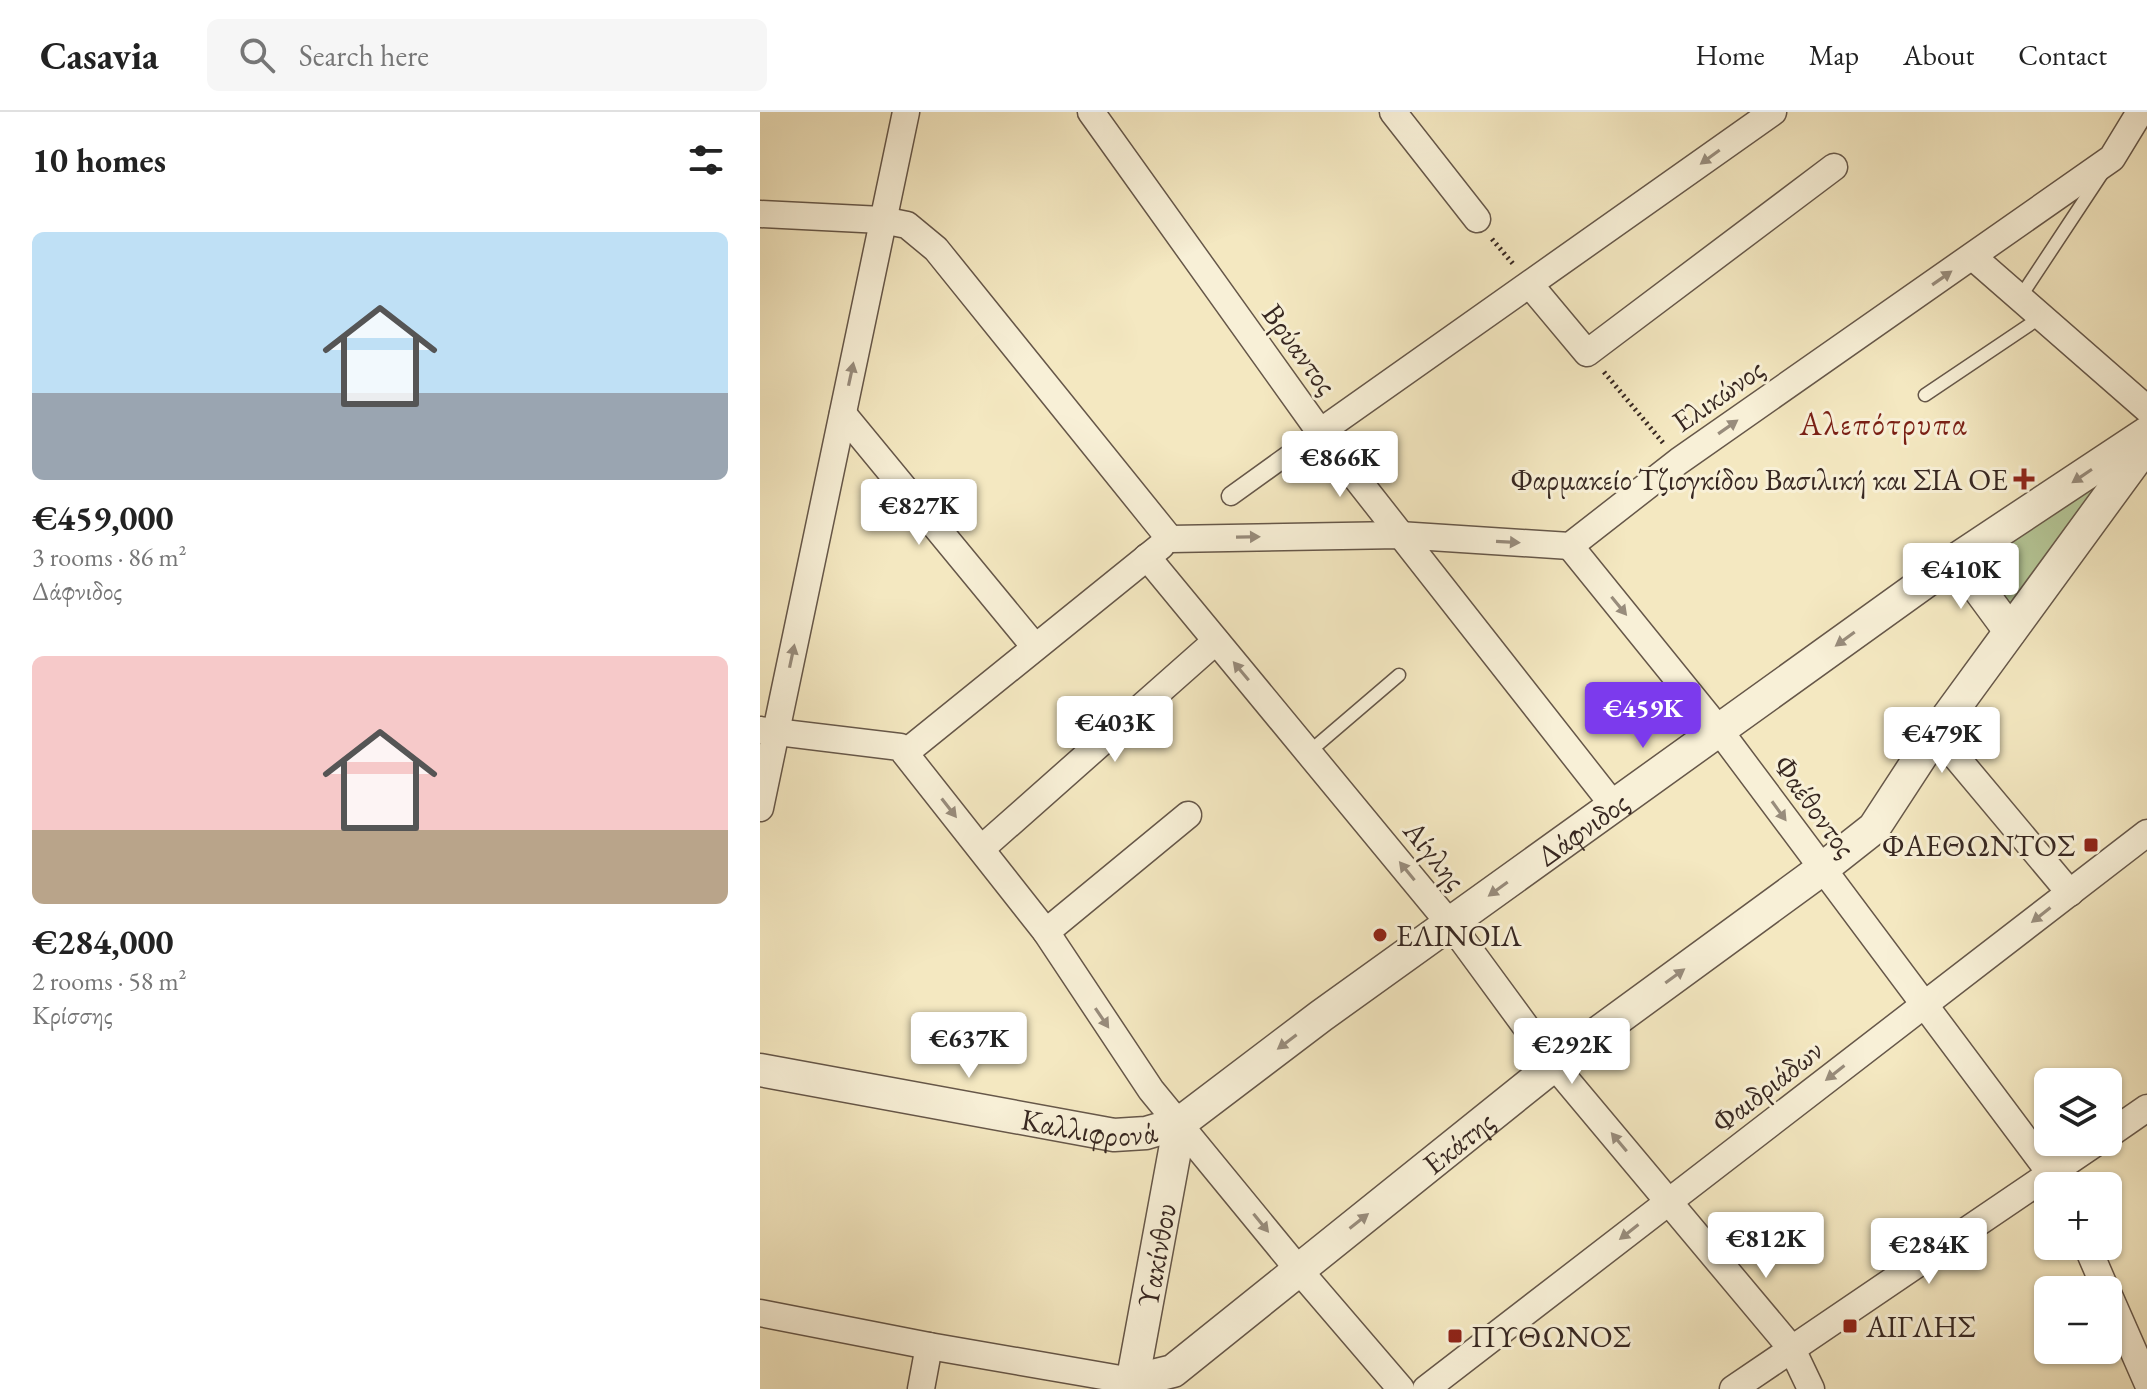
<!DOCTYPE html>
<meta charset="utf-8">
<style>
:root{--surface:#fff;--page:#f6f6f6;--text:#222;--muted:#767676;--line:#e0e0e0;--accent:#7c3aed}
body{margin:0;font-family:"EB Garamond",serif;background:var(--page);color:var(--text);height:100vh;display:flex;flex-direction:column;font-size:30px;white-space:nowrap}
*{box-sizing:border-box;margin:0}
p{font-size:26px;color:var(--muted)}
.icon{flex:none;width:44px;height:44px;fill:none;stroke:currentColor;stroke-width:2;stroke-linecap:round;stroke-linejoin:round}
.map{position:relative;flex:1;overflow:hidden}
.details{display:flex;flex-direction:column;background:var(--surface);width:760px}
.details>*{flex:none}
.controls{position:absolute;left:1274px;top:956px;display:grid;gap:16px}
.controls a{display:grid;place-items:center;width:88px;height:88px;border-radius:12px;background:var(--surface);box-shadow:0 2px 6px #0004;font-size:40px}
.price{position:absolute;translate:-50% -68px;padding:0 18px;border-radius:8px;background:#fff;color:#222;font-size:26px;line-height:52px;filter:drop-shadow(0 2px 4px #0008)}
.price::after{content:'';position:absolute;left:50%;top:48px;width:24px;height:18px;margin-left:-12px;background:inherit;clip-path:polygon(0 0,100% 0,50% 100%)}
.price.on{background:var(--accent);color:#fff}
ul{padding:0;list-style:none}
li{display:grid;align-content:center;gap:16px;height:424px;padding:0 32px}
li span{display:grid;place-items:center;height:248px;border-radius:12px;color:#555}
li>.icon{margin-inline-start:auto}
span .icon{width:144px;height:144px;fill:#fffc;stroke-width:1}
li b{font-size:34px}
h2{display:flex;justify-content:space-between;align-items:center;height:96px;padding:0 32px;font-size:34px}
header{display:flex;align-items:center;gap:48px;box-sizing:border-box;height:112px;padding:0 40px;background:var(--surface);border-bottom:2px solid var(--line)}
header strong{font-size:38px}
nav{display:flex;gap:44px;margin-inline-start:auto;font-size:28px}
.search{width:560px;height:72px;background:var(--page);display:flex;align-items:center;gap:20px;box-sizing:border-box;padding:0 28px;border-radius:12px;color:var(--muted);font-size:30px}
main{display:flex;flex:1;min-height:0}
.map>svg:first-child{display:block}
</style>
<header>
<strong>Casavia</strong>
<div class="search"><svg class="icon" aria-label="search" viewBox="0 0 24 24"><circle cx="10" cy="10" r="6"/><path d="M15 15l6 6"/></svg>Search here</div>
<nav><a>Home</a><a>Map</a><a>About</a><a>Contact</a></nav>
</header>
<main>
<section class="details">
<h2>10 homes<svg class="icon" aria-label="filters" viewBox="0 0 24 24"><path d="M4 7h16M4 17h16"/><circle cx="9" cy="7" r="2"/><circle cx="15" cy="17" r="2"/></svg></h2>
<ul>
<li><span style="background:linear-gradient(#bfe0f5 65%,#9aa5b1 0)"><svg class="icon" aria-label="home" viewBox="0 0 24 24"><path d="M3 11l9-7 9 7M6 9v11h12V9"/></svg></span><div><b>€459,000</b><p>3 rooms · 86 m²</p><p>Δάφνιδος</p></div></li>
<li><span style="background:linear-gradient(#f6c9c9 70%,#b9a48a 0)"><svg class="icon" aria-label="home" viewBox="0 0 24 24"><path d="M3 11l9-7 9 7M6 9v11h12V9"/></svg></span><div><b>€284,000</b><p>2 rooms · 58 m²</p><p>Κρίσσης</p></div></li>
</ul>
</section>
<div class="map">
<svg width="1387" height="1277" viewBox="0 0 1387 1277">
<rect width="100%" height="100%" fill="#f4e8c1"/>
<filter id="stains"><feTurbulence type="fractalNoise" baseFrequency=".0025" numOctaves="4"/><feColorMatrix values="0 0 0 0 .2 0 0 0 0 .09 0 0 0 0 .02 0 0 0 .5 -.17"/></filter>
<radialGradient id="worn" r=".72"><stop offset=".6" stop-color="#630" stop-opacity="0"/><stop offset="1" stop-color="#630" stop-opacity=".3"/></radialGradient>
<polygon fill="#b5c797" stroke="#76775c" stroke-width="2" points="1327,372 1334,380 1246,502 1209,451"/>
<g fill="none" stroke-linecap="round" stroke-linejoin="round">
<defs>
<g id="service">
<polyline points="1259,187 1341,63"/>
<polyline points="1165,283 1281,205"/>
<polyline points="549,640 639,563"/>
</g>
<polyline id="pedestrian" points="471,384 560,320"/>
<g id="minor">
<polyline points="331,0 560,320 854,694"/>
<polyline points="633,0 717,107"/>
<polyline points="0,102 122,108 147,113 176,137 410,427"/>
<polyline points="1213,145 1387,297"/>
<polyline points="771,174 827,241 1074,55"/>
<polyline points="83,302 275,535"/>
<polyline points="560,320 1013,0"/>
<polyline points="410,427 639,423 810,434 919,349 1352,46 1380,0"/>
<polyline points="810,434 959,618 1291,1062 1298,1074"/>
<polyline points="387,445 695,818 794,953 1032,1237 1051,1277"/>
<polyline points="0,618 140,635 286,820 391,978 538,1157 641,1277"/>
<polyline points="1176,621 1310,781"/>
<polyline points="145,641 401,434"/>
<polyline points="0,696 146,0"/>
<polyline points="221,737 456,529"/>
<polyline points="286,820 428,703"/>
<polyline points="1348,1023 1387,996"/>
<polyline points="1327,1134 1346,1178"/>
<polyline points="1348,1181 1387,1270"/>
<polyline points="0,1201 169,1234 372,1269"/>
<polyline points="161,1277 169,1234"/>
<polyline points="666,1277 1387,721"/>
<polyline points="973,1277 1337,1030"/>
</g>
<g id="tertiary">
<polyline points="1197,447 1250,519"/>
<path id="s1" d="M0,958l354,65 32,-2 34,-10 141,-107 636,-457 190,-126"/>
<path id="s2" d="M372,1269l41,-10 381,-306 268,-196 52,-41 62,-95 211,-289"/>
<path id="s3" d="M371,1277l49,-266"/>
</g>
</defs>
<use href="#service" stroke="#665749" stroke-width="15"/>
<use href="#pedestrian" stroke="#665749" stroke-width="21"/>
<use href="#minor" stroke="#665749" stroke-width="29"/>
<use href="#tertiary" stroke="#665749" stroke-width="35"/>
<g stroke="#372721" stroke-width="5" stroke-dasharray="2 4" stroke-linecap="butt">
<polyline points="732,127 754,153"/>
<polyline points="844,260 904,332"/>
</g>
<use href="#service" stroke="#f8f0d7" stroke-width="12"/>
<use href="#pedestrian" stroke="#f8f0d7" stroke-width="18"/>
<use href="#minor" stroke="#f8f0d7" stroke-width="26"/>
<use href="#tertiary" stroke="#f8f0d7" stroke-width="32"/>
</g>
<defs><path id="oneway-solid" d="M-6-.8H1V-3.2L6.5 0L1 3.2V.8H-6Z" transform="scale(2)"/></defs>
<g fill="#988c7c">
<use href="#oneway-solid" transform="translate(950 45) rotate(144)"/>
<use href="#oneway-solid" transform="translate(1182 166) rotate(-35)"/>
<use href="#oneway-solid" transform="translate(91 262) rotate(-78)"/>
<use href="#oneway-solid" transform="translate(968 315) rotate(-35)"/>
<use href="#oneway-solid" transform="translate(1322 364) rotate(146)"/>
<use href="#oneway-solid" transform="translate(488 425) rotate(-1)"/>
<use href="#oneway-solid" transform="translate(748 430) rotate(3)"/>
<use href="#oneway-solid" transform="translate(859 494) rotate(51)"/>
<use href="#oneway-solid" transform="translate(1085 527) rotate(144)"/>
<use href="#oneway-solid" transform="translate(32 544) rotate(-78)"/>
<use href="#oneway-solid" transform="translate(481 559) rotate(-130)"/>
<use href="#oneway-solid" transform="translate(189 696) rotate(52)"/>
<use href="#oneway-solid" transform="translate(1019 699) rotate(54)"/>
<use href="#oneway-solid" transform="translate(647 759) rotate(-129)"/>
<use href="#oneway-solid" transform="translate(738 777) rotate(144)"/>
<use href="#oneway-solid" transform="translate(1281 803) rotate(142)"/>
<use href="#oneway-solid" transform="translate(915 864) rotate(-36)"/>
<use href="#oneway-solid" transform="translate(342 906) rotate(56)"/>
<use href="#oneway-solid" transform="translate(527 930) rotate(143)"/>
<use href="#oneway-solid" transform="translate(1075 961) rotate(142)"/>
<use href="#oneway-solid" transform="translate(859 1030) rotate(-130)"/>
<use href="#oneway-solid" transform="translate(599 1109) rotate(-38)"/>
<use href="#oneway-solid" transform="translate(501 1111) rotate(51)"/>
<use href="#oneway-solid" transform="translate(869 1120) rotate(142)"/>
</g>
<g fill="#8f2418" stroke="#f8f0d7" stroke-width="3">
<path d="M1260 355h8v8h8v8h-8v8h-8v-8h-8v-8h8z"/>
<rect x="1323" y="725" width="16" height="16" rx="4"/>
<circle cx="620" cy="823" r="8"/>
<rect x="1082" y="1206" width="16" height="16" rx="4"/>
<rect x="687" y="1216" width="16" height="16" rx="4"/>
</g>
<g text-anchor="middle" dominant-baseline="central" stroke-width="6" stroke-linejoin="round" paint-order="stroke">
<g font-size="30" fill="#372721" stroke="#f8f0d7">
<text transform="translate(540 237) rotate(54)">Βρύαντος</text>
<text transform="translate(958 283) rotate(-35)">Ελικώνος</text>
<text transform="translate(1055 694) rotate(54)">Φαέθοντος</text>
<text stroke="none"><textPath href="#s1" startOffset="926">Δάφνιδος</textPath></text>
<text transform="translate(675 743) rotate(51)">Αίγλης</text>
<text transform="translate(1007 974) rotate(-38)">Φαιδριάδων</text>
<text stroke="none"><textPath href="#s1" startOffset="334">Καλλιφρονά</textPath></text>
<text stroke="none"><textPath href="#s2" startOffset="408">Εκάτης</textPath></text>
<text stroke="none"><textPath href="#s3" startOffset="136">Υακίνθου</textPath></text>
</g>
<g font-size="30" fill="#372721" stroke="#f8f0d7" text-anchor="start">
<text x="1248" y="367" text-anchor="end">Φαρμακείο Τζιογκίδου Βασιλική και ΣΙΑ ΟΕ</text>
<text x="1315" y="733" text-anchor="end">ΦΑΕΘΩΝΤΟΣ</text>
<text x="636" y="823">ΕΛΙΝΟΙΛ</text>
<text x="1106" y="1214">ΑΙΓΛΗΣ</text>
<text x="711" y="1224">ΠΥΘΩΝΟΣ</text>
</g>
<g font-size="32" letter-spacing="2" fill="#7a1f14" stroke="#f8f0d7">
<text x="1124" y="312">Αλεπότρυπα</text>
</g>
</g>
<rect width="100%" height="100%" filter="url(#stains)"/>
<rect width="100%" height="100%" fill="url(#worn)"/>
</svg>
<div class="controls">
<a><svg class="icon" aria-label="layers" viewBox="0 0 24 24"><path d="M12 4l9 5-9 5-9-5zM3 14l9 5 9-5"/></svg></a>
<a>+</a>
<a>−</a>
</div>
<b class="price" style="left:580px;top:387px">€866K</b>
<b class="price" style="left:159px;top:435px">€827K</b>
<b class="price" style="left:1201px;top:499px">€410K</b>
<b class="price on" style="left:883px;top:638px">€459K</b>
<b class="price" style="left:355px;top:652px">€403K</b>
<b class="price" style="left:1182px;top:663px">€479K</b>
<b class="price" style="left:209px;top:968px">€637K</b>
<b class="price" style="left:812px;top:974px">€292K</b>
<b class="price" style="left:1006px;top:1168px">€812K</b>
<b class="price" style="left:1169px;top:1174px">€284K</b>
</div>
</main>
